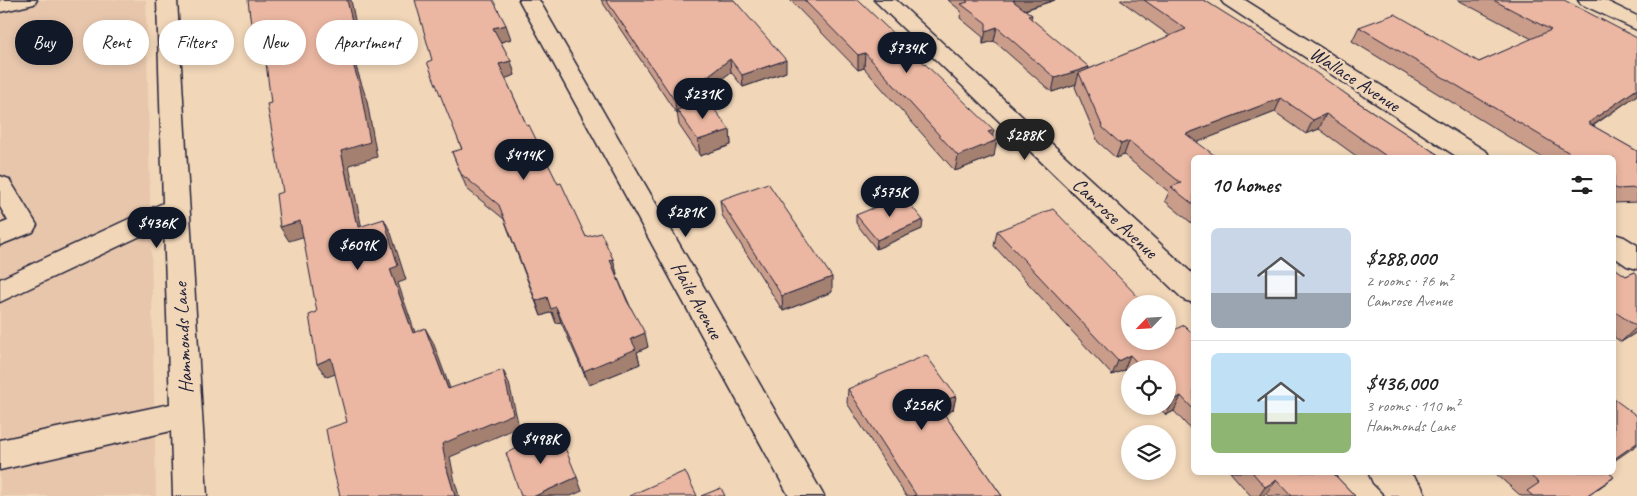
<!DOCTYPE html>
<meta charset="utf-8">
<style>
:root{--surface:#fff;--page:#f6f6f6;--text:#222;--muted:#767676;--line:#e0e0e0;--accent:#111827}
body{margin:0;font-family:Caveat,sans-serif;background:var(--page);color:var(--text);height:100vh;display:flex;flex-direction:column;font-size:19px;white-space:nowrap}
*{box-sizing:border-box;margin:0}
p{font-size:16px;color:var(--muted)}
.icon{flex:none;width:28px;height:28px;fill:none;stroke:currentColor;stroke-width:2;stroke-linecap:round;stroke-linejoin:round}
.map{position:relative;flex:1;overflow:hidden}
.sheet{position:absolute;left:1191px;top:155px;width:425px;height:320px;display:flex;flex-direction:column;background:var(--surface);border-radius:8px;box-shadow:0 2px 8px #0003}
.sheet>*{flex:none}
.guide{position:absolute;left:15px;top:20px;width:475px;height:45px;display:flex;gap:10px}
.needle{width:32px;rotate:245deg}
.tools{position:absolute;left:1121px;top:295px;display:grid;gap:10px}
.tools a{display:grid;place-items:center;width:55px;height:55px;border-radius:50%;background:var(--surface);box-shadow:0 2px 8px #0003;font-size:25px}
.price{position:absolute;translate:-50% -42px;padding:0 11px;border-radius:18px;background:var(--accent);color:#fff;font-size:16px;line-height:32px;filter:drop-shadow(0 1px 2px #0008)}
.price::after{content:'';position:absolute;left:50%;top:30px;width:15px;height:11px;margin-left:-8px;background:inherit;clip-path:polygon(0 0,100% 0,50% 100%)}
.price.active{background:#222;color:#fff}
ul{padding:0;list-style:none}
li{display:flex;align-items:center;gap:15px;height:125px;padding:0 20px}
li+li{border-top:1px solid var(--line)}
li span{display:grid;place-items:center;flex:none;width:140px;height:100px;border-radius:8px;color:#555}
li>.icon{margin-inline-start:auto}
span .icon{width:60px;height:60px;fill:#fffc;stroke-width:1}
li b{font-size:21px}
h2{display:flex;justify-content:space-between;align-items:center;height:60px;padding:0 20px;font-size:21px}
.pill{padding:0 18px;border-radius:22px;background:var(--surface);box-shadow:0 2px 8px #0003;font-size:18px;line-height:45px}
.pill.active{background:var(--accent);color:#fff}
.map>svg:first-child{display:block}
</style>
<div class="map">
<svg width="1637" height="496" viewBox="0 0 1637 496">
<rect width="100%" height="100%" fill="#f1d6b8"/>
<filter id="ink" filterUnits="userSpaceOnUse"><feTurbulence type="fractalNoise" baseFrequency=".02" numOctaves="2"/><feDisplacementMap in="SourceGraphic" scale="10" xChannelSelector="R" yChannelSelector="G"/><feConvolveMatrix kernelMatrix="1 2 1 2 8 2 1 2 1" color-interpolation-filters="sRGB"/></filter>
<g filter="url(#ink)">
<polygon fill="#e7c6ac" points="0,0 146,0 156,496 0,496"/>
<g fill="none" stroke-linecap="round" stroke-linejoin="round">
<defs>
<g id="minor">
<polygon points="0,0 37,0 34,4 0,12"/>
<polygon points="157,0 177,0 207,496 173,496 171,431 0,470 0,440 170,404 164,225 0,302 0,279 163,203"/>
<polygon points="519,0 539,0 824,496 789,496"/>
<polygon points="874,0 896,0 1194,275 1194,303 1184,300"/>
<polygon points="1221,0 1245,0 1487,152 1490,158 1459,158 1224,4"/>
<polygon points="1578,0 1604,0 1637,16 1637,30 1581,4"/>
<polygon points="0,176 9,179 37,225 33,232 0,245 0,224 8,221 0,207"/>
<polygon points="1614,234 1624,237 1637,245 1637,269 1627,266 1614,257"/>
<polygon points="1368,472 1409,472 1421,485 1426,496 1386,496 1373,483"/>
</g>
</defs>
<use href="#minor" stroke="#22223b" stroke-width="3"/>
<use href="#minor" fill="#f1d6b8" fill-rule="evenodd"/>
</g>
<g fill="#ca9d8b" stroke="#22223b">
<polygon points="601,0 734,0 786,72 743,87 731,72 682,109 730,130 731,145 700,156 679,125 677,112 676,113"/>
<polygon points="790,0 858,0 992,136 994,156 955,171 864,68 858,70"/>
<polygon points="948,0 1055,0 1025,10 1032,15 1031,19 1089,69 1170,36 1120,0 1204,0 1353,99 1443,158 1359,158 1319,129 1306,134 1275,112 1197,142 1194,158 1194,225 1165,201 1169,192 1124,155 1116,158 1098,142 1075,87 1076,84 1052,92 994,41 983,44 983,37 960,18 961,11"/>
<polygon points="1458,0 1564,0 1637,95 1593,126 1637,151 1637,202 1614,203 1614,158 1543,158 1352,41 1359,27 1479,62 1532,39"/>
<polygon points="511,39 501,42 515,75 505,78 527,126 586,237 613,259 617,274 616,274 648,347 637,352 640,364 589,385 561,322 556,323 552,312 541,316 504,219 467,189 452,152 462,150 432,60"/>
<polygon points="720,200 832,292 783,311 722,215"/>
<polygon points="856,215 922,229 876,249 856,223"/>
<polygon points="997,231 1172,331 1194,335 1194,433 1174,411 1166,415 1158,406 1168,406 1168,369 1130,369 1130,376 1124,370 1112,375 994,246"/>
<polygon points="1614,269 1626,276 1635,272 1637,332 1621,342 1614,337"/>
<polygon points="848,389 956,396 953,410 944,414 1002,496 906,496 847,403"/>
<polygon points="1230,472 1332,472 1355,496 1268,496 1266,494 1262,496 1251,496"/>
<polygon points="1494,472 1608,472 1614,477 1588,496 1521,496"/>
</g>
<g fill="#a48071" stroke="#22223b">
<polygon points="347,0 351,0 358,35 347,38 367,101 377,157 349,165 362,229 366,236 356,222 341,151 341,24"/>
<polygon points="1015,0 1055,0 1011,14 1013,1"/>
<polygon points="506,25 511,39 498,43 493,28"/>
<polygon points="997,27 994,41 983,44 986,31"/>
<polygon points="252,33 254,33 263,39 270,53 263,55"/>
<polygon points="865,53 864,68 858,70 858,55"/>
<polygon points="730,59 731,72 678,112 677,110 677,112 676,113 675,101"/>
<polygon points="786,60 786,72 743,87 742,75"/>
<polygon points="511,61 515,75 504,79 499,64"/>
<polygon points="1089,67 1086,81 1079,73 1076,84 1052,92 1055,78"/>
<polygon points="1637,89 1637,95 1576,137 1588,123"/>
<polygon points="1281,98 1275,112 1180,149 1186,134"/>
<polygon points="1326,114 1319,129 1306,134 1313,120"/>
<polygon points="730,130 731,145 700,156 698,140"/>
<polygon points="994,130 991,143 997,140 994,156 955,171 958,156 988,132"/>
<polygon points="1129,141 1124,155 1116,158 1121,144"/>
<polygon points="384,219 391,233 406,280 398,283 420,347 413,333 390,269"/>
<polygon points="923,220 922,229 876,249 877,240"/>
<polygon points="300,221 309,235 289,241 280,227"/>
<polygon points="613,259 617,274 614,275 610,260"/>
<polygon points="832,277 832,292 783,311 782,296"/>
<polygon points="547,297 556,307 561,322 556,323 552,312 541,316 536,301"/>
<polygon points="1637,327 1637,332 1621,342"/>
<polygon points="425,328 433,342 455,402 448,389"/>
<polygon points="645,333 648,347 637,352 640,364 589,385 584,371 631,339"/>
<polygon points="1130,355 1124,370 1112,375 1118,361"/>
<polygon points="331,358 341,372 327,377 317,364"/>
<polygon points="503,370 509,383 519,427 450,457 455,482 459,496 455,496 447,469 442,444"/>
<polygon points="956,396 953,410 935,419 937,404"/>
<polygon points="1181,396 1174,411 1166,415 1174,400"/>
<polygon points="1637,443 1637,445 1614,461 1614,459"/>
<polygon points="577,477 582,491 571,496 535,496"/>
<polygon points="1614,477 1588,496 1586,496"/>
<polygon points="1277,480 1266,494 1262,496 1259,496 1265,487"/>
</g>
<g fill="#ebb7a2" stroke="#22223b">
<polygon points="248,0 347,0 352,21 341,24 360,87 370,142 341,151 356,222 358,221 359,227 384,219 398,266 390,269 413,333 425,328 448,389 503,370 513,414 442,444 447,469 455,496 340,496 333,468 326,429 347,422 331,358 317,364 309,315 317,312 300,221 280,227 276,194 283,192 267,104 271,103 263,39 255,41 254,33 252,33"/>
<polygon points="415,0 493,0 506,25 493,28 511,61 499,64 527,126 529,125 558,184 561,183 586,237 601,233 613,259 610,260 627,301 645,333 631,339 636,349 584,371 556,307 551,309 547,297 536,301 499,205 461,174 452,152 462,149 427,62 432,60"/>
<polygon points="606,0 734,0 786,60 742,75 730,59 675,101"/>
<polygon points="804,0 858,0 994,130 988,132 997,140 958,156 865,53 858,55"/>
<polygon points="966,0 1015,0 1013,1 1032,15 1028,16 1089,67 1055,78 997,27 986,31 986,23 961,4 968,2"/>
<polygon points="1144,0 1204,0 1285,51 1353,99 1443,158 1389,158 1326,114 1313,120 1281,98 1186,134 1218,158 1194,158 1194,205 1171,187 1181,183 1129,141 1121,144 1103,128 1079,73 1186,29"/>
<polygon points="1493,0 1564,0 1637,38 1637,89 1588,123 1637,151 1637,160 1635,161 1637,162 1637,188 1617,189 1614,187 1614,158 1578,158 1359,27 1395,14 1479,62 1551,30"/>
<polygon points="708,101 730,130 698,140 677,110"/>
<polygon points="768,183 832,277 782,296 720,200"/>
<polygon points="903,196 923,220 877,240 856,215"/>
<polygon points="1053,209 1145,304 1130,304 1130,341 1168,341 1168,326 1172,331 1184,325 1194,335 1194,410 1181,396 1174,400 1168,394 1168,369 1143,369 1130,355 1118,361 997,231"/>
<polygon points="1614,269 1616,269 1626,276 1635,272 1637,274 1637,327 1614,311"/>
<polygon points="926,355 956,396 937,404 1002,496 913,496 916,495 848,389"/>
<polygon points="1614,399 1637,416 1637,443 1614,459"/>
<polygon points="558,431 577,477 535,496 521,496 506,453"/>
<polygon points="685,471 697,496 629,496"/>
<polygon points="1252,472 1332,472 1355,496 1292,496 1277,480 1265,487"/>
<polygon points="1526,472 1608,472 1614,477 1586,496 1533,496 1527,491 1539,483"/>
<polygon points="721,488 725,496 701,496"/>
</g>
</g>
<g text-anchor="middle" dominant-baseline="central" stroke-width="5" stroke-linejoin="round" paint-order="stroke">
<g font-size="20" fill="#22223b" stroke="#f1d6b8">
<text transform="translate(1355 79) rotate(33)">Wallace Avenue</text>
<text transform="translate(1115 218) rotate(43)">Camrose Avenue</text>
<text transform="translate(697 300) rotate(61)">Haile Avenue</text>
<text transform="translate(183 338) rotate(-93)">Hammonds Lane</text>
</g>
</g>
</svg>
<div class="tools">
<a><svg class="needle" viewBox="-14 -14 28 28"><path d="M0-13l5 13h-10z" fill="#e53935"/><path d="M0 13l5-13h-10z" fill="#767676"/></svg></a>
<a><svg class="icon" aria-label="locate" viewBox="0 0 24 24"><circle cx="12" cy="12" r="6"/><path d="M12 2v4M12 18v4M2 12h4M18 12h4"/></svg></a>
<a><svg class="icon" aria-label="layers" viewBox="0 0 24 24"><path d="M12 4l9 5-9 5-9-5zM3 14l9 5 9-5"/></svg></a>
</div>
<b class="price" style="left:907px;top:74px">$734K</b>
<b class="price" style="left:703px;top:120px">$231K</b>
<b class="price active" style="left:1025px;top:161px">$288K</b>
<b class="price" style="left:524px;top:181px">$414K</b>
<b class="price" style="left:890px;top:218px">$575K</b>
<b class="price" style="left:686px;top:238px">$281K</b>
<b class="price" style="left:157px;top:249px">$436K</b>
<b class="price" style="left:358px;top:271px">$609K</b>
<b class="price" style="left:922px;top:431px">$256K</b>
<b class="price" style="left:541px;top:465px">$498K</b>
<div class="guide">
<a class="pill active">Buy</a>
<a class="pill">Rent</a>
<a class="pill">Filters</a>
<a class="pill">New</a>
<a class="pill">Apartment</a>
</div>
<section class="sheet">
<h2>10 homes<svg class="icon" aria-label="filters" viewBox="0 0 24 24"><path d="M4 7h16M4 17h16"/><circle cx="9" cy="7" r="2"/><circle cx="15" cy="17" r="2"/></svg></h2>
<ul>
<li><span style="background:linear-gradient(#c9d6e8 65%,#9aa5b1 0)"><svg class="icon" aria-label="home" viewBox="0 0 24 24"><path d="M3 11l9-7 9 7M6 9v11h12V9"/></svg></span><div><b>$288,000</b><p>2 rooms · 76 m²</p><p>Camrose Avenue</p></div></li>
<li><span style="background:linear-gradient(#bfe0f5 60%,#8fb573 0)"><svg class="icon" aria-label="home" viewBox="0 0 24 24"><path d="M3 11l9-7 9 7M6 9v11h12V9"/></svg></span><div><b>$436,000</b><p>3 rooms · 110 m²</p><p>Hammonds Lane</p></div></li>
</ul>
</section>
</div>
